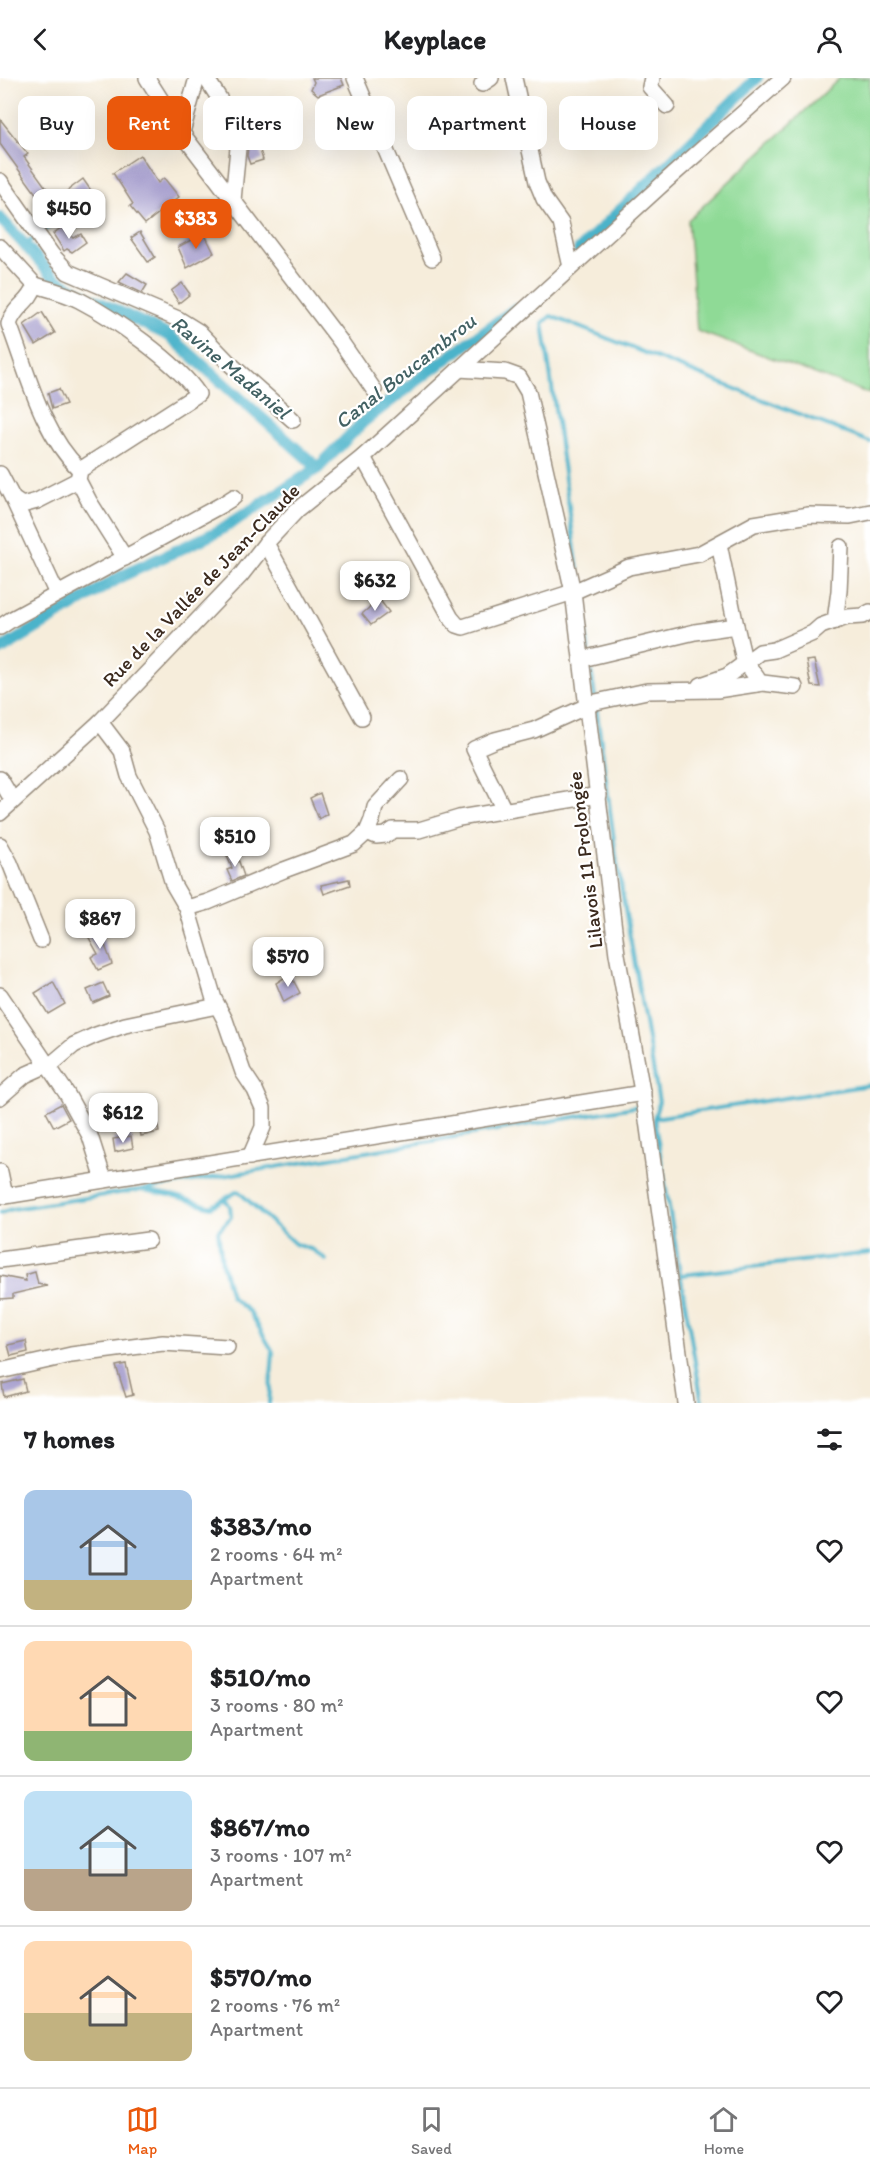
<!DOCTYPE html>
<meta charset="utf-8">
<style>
:root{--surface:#fff;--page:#f2f2f2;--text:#202124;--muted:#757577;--line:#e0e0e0;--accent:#ea580c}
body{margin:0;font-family:Itim,sans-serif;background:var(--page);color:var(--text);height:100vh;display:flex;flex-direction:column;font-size:22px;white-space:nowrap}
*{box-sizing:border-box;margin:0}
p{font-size:20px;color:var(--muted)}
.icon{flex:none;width:33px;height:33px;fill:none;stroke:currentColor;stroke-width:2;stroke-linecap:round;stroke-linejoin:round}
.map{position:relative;height:1325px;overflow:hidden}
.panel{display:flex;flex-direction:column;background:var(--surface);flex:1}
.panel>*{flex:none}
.top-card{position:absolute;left:18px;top:18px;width:834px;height:54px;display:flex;gap:12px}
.price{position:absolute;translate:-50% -51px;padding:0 14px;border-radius:12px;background:#fff;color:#222;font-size:20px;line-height:39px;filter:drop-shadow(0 2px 3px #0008)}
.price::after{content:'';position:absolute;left:50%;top:36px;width:18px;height:14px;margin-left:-9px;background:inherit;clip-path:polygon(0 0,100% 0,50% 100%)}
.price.current{background:var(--accent);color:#fff}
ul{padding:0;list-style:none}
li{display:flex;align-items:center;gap:18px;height:150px;padding:0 24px}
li+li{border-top:2px solid var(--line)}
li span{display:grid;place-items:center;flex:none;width:168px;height:120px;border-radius:12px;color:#555}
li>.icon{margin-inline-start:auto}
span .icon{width:72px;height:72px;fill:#fffc;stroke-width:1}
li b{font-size:26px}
h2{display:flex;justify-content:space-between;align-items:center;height:72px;padding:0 24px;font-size:26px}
.chip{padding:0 21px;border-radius:12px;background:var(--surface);box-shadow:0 6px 24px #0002;font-size:21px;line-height:54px}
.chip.current{background:var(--accent);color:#fff}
header{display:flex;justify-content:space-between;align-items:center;height:78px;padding:0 24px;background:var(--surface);font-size:27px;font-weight:700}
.tab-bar{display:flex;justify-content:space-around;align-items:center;height:84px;border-top:2px solid var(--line);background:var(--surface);font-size:16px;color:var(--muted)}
.tab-bar a{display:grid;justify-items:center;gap:3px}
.tab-bar .current{color:var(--accent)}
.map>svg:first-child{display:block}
</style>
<header><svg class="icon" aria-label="back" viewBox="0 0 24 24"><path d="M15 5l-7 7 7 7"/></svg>Keyplace<svg class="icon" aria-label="person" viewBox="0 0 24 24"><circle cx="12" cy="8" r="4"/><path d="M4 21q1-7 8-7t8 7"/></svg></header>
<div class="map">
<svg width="870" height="1325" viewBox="0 0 870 1325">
<rect width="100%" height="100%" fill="#fff"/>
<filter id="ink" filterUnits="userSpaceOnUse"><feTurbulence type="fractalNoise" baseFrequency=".0167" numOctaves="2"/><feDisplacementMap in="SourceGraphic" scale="12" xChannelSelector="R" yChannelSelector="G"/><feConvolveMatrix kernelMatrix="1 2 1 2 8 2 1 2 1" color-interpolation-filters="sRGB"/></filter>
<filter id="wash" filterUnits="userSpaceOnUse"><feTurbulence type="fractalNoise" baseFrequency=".008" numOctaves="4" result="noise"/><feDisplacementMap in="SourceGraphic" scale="24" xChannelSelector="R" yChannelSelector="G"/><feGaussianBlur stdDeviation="1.35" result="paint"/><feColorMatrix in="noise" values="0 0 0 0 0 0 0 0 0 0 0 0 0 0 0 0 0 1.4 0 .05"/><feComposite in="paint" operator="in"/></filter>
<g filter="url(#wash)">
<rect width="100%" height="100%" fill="#f6eddb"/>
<polygon fill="#8fda96" stroke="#65825a" stroke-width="1.5" points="840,0 870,0 870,316 697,253 688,142"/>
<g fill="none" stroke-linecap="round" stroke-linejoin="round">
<g stroke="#4cb3ca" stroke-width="4">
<polyline points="41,155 94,116"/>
<polyline points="24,167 35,159"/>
<polyline points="580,507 543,245 551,238 870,364"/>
<polyline points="581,514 589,575"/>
<polyline points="590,583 595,620"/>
<polyline points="596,627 617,785 659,1024 654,1040 702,1325"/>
<polyline points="654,1040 870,1007"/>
<polyline points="143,1112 175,1118 211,1129 238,1113 295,1166 313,1172 326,1182"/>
<polyline points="224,1121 230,1128 231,1139 218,1153 222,1185 231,1219 250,1234 273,1274 269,1325"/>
<polyline points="0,1135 12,1131 139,1112 640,1028"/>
<polyline points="682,1197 870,1175"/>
</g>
<g stroke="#4cb3ca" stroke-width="12">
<polyline points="0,140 56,201 90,220 170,258 318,390"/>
<polyline points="579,172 757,0"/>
<polyline points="0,572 122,498 217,454 318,390 363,344 427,295 515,231"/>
</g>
</g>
<g id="blocks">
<g fill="#a9a1cf">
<polygon points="312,0 341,0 344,7 318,17 311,11 314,4"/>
<polygon points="350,25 358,46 341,52 333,31"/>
<polygon points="0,41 28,76 24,79 55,122 83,101 92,114 62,136 57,130 50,135 0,66"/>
<polygon points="258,66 263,82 250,86 247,78 248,69"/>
<polygon points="140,77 158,105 164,100 179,119 145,146 130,128 133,126 113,95"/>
<polygon points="62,149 73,160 81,156 86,164 72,174 67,171 64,173 53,156"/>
<polygon points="140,154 155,179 148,184 131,160"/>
<polygon points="204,155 214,175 187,190 178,169"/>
<polygon points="127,195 147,207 142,215 119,204"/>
<polygon points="182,205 190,216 179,225 171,213"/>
<polygon points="42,234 55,255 36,267 24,247"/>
<polygon points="59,311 66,326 52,331 48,315"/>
<polygon points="379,521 389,534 371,547 362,536"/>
<polygon points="814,582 820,609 811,608 806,583"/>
<polygon points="320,715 327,736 319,741 310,720"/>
<polygon points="236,775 244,798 232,803 227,792 232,790 227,778"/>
<polygon points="349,801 350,807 324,816 321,807"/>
<polygon points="99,851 112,886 98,892 91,879 98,876 87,856"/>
<polygon points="290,896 300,915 284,924 276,905"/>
<polygon points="53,904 65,926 48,936 35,915"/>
<polygon points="103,905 109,918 93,925 87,912"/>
<polygon points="61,1026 69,1041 54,1049 46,1034"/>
<polygon points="156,1039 159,1054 141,1058 138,1042"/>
<polygon points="131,1058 133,1070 115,1074 113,1061"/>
<polygon points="35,1194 38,1206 47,1208 13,1216 13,1220 0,1221 0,1198 26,1203 25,1197"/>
<polygon points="26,1263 28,1274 11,1278 8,1267"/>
<polygon points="126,1286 133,1317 126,1319 116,1288"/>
<polygon points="23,1301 26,1313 4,1319 2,1306"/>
</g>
</g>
</g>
<g filter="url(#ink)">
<use href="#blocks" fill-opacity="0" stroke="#988c7c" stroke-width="1.5"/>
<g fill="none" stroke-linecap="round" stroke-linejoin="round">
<defs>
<g id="minor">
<polyline points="147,0 184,58 341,264 374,312"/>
<polyline points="206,0 219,20 238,70 233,122"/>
<polyline points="355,0 432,180"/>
<polyline points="514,0 537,104 544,121 561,145 571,189"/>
<polyline points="652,0 650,9 667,28"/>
<polyline points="482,6 491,0"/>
<polyline points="182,54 197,0"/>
<polyline points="0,103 52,177 68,194 178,241 199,254 229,285 293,342"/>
<path d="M0,169l35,38c-5,18 -20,20 -26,39 19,50 32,108 71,146"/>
<path d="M35,207c14,4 30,8 44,15 33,17 99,63 119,94l-118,76 -2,10 11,21 36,57"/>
<polyline points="459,291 505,294 519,299 528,314 573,514 617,876 646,1035 686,1325"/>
<polyline points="363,379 451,540 457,547 463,549 573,514 629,489 699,476 754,446 809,437 850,438 870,434"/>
<polyline points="0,396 13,421 22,427 37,423 78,402"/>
<polyline points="13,421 57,516"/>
<polyline points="266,465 362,639"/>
<polyline points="719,466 736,548"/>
<polyline points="835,543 839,513 841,469"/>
<polyline points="0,549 12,541 223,426 234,419"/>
<polyline points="582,581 695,554 736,548 744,582 757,600 756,606"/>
<polyline points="701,607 727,598 760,574 774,572 813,555 821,548 832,544 848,539 863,538 870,534"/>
<polyline points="100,644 122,673 129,698 157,753 173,806 187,830 214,921 225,942 243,994 255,1012 263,1030 263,1049 250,1079"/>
<polyline points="0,701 13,723"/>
<polyline points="504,732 474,671 495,662 534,652 596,624 647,613 717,612 763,605 795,609"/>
<polyline points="0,735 100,644 241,497 266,465 297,432 363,379 668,101 783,0"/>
<polyline points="367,754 376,758 386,757 393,752 419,752 459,740 599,717"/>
<polyline points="0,767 10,785 41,862"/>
<polyline points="187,830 208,824 284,792 354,766 367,754 372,742 375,729 401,701"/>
<polyline points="0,917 67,1016 90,1058 104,1102"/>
<polyline points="0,1019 25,997 54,984 74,967 96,957 125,947 217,928"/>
<polyline points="0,1094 5,1118 643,1015"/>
<polyline points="0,1182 148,1162"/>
<polyline points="0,1293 71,1277 163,1265 227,1269"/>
</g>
</defs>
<use href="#minor" stroke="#988c7c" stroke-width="18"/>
<use href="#minor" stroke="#fff" stroke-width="15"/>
</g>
</g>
<g text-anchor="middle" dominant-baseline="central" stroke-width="4.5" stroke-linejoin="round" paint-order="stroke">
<g font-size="20" fill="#3b2a1e" stroke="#fff">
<text transform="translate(201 507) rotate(-46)">Rue de la Vallée de Jean-Claude</text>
<text transform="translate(585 782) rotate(-97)">Lilavois 11 Prolongée</text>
</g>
<g font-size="21" font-style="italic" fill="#426163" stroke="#fff">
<text transform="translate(231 289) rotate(40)">Ravine Madaniel</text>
<text transform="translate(405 293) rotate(-38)">Canal Boucambrou</text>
</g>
</g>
</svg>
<b class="price" style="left:69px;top:162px">$450</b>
<b class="price current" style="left:196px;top:172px">$383</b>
<b class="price" style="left:375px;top:534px">$632</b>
<b class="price" style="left:235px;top:790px">$510</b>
<b class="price" style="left:100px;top:872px">$867</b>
<b class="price" style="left:288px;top:910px">$570</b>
<b class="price" style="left:123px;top:1066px">$612</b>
<div class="top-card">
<a class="chip">Buy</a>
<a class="chip current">Rent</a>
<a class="chip">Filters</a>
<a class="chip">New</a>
<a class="chip">Apartment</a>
<a class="chip">House</a>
</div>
</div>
<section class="panel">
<h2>7 homes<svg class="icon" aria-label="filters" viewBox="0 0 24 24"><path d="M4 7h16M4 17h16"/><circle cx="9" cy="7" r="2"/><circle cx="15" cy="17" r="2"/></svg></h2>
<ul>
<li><span style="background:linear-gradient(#a9c7e8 75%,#c2b280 0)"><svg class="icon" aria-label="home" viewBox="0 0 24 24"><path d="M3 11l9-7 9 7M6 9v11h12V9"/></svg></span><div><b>$383/mo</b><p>2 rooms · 64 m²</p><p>Apartment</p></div><svg class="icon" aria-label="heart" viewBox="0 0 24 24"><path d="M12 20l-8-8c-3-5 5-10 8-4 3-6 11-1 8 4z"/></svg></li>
<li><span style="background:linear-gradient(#ffd9b3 75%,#8fb573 0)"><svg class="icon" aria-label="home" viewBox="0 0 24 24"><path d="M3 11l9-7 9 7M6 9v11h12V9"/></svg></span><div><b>$510/mo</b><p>3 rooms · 80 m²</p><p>Apartment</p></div><svg class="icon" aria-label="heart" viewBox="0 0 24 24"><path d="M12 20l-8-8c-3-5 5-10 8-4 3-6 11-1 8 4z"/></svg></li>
<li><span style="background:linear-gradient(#bfe0f5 65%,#b9a48a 0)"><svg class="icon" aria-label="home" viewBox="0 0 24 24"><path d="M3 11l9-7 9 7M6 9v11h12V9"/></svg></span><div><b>$867/mo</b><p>3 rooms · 107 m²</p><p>Apartment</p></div><svg class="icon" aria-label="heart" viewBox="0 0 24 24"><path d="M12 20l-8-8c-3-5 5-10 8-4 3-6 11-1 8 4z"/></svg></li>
<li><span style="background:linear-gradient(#ffd9b3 60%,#c2b280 0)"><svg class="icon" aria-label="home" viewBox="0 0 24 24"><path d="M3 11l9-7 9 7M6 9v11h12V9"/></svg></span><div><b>$570/mo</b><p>2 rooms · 76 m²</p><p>Apartment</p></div><svg class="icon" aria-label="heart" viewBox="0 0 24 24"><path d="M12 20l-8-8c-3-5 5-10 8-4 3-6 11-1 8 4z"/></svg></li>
</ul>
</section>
<nav class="tab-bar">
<a class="current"><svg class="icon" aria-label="map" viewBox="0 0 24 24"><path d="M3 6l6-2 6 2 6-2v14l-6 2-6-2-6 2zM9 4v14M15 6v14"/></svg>Map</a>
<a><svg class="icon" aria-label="saved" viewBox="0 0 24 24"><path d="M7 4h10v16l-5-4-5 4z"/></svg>Saved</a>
<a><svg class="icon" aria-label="home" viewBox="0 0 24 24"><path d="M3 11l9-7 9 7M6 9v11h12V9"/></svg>Home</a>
</nav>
